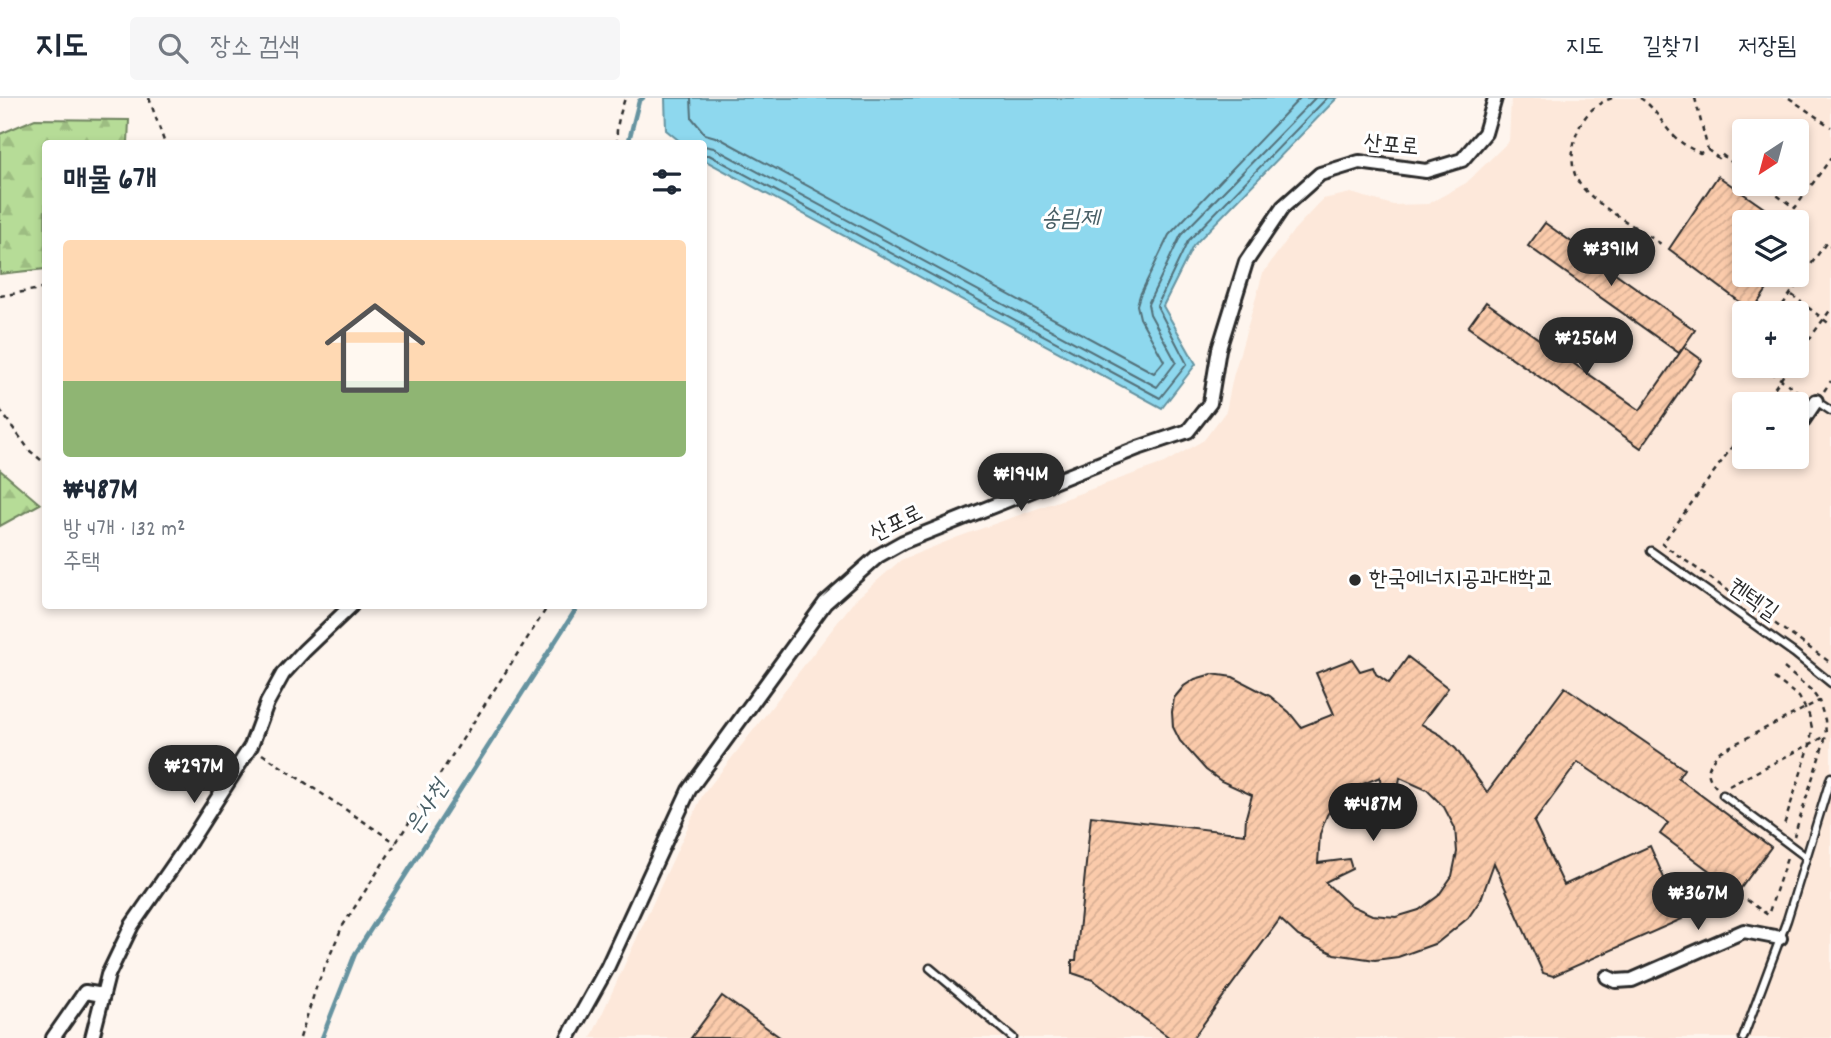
<!DOCTYPE html>
<html lang="ko">
<meta charset="utf-8">
<style>
:root{--surface:#fff;--page:#f6f6f7;--text:#1f2937;--muted:#747a83;--line:#e0e1e3;--accent:#2b2b2b}
body{margin:0;font-family:Dekko,"Poor Story",sans-serif;background:var(--page);color:var(--text);height:100vh;display:flex;flex-direction:column;font-size:26px;white-space:nowrap}
*{box-sizing:border-box;margin:0}
p{font-size:23px;color:var(--muted)}
.icon{flex:none;width:38px;height:38px;fill:none;stroke:currentColor;stroke-width:2;stroke-linecap:round;stroke-linejoin:round}
.map{position:relative;flex:1;overflow:hidden}
.drawer{position:absolute;left:42px;top:42px;width:665px;height:469px;display:flex;flex-direction:column;background:var(--surface);border-radius:7px;box-shadow:0 4px 10px #0003}
.drawer>*{flex:none}
.needle{width:46px;rotate:216deg}
.fabs{position:absolute;left:1732px;top:21px;display:grid;gap:14px}
.fabs a{display:grid;place-items:center;width:77px;height:77px;border-radius:7px;background:var(--surface);box-shadow:0 4px 10px #0003;font-size:35px}
.price{position:absolute;translate:-50% -60px;padding:0 16px;border-radius:24px;background:var(--accent);color:#fff;font-size:23px;line-height:46px;filter:drop-shadow(0 2px 4px #0008)}
.price::after{content:'';position:absolute;left:50%;top:42px;width:21px;height:16px;margin-left:-10px;background:inherit;clip-path:polygon(0 0,100% 0,50% 100%)}
.price.current{background:#222;color:#fff}
ul{padding:0;list-style:none}
li{display:grid;align-content:center;gap:14px;height:371px;padding:0 21px}
li+li{border-top:2px solid var(--line)}
li span{display:grid;place-items:center;height:217px;border-radius:7px;color:#555}
li>.icon{margin-inline-start:auto}
span .icon{width:126px;height:126px;fill:#fffc;stroke-width:1}
li b{font-size:30px}
h2{display:flex;justify-content:space-between;align-items:center;height:84px;padding:0 21px;font-size:30px}
header{display:flex;align-items:center;gap:42px;box-sizing:border-box;height:98px;padding:0 35px;background:var(--surface);border-bottom:2px solid var(--line)}
header strong{font-size:33px}
nav{display:flex;gap:38px;margin-inline-start:auto;font-size:24px}
.search{width:490px;height:63px;background:var(--page);display:flex;align-items:center;gap:18px;box-sizing:border-box;padding:0 24px;border-radius:7px;color:var(--muted);font-size:26px}
.map>svg:first-child{display:block}
</style>
<header>
<strong>지도</strong>
<div class="search"><svg class="icon" aria-label="search" viewBox="0 0 24 24"><circle cx="10" cy="10" r="6"/><path d="M15 15l6 6"/></svg>장소 검색</div>
<nav><a>지도</a><a>길찾기</a><a>저장됨</a></nav>
</header>
<div class="map">
<svg width="1831" height="940" viewBox="0 0 1831 940">
<defs>
<pattern id="forest-firs" width="22" height="20" patternUnits="userSpaceOnUse" patternTransform="scale(1.75)"><rect width="22" height="20" fill="#b6dc97"/><path d="M5 1l3.5 6h-7zM16 11l3.5 6h-7z" fill="#9dbd82"/></pattern>
<pattern id="building-hatch" width="6" height="6" patternUnits="userSpaceOnUse" patternTransform="scale(1.75)"><rect width="6" height="6" fill="#fbcbab"/><path d="M-1 1l2-2M0 6l6-6M5 7l2-2" fill="none" stroke="#d7ae93"/></pattern>
</defs>
<rect width="100%" height="100%" fill="#fef5ee"/>
<filter id="ink" filterUnits="userSpaceOnUse"><feTurbulence type="fractalNoise" baseFrequency=".0143" numOctaves="2"/><feDisplacementMap in="SourceGraphic" scale="14" xChannelSelector="R" yChannelSelector="G"/><feConvolveMatrix kernelMatrix="1 2 1 2 8 2 1 2 1" color-interpolation-filters="sRGB"/></filter>
<g filter="url(#ink)">
<path fill="#fde8da" fill-rule="evenodd" d="M1511,0h320v940h-1240l111,-242 153,-196 46,-40 57,-23 206,-74 40,-23 22,-29 7,-34 30,-104 31,-43 29,-31 28,-6 42,12 35,-1 38,-21 43,-42zM1745,33h52v53h-52zM1745,124h52v53h-52zM1745,215h52v53h-52zM1745,306h52v53h-52z"/>
<g fill="url(#forest-firs)" stroke="#708461" stroke-width="2">
<polygon points="35,21 129,22 128,45 46,46 45,171 0,176 0,36"/>
<polygon points="0,372 40,406 0,428"/>
</g>
<polygon fill="#8ed8ee" stroke="#6693a0" stroke-width="2" points="665,0 1337,0 1193,148 1163,208 1196,266 1162,310 704,62 704,46 682,45 666,32"/>
<g fill="none" stroke-linecap="round" stroke-linejoin="round">
<g stroke="#537079" stroke-width="2">
<polyline points="691,0 692,20 705,36 719,40 1154,275 1164,263 1140,220 1137,207 1140,197 1169,137 1300,0"/>
<polyline points="704,48 714,50 1157,289 1176,264 1150,216 1148,206 1181,137 1315,0"/>
<polyline points="704,57 709,57 1160,300 1187,266 1157,208 1188,143 1327,0"/>
</g>
<g stroke="#6693a0" stroke-width="4.5">
<polyline points="628,46 639,3 643,0"/>
<polyline points="322,940 355,856 578,508"/>
</g>
</g>
<g fill="url(#building-hatch)" stroke="#2b2b2b" stroke-width="2" fill-rule="evenodd">
<polygon points="1718,78 1784,124 1745,124 1745,177 1777,177 1752,213 1669,151"/>
<polygon points="1545,125 1695,232 1679,255 1528,148"/>
<polygon points="1486,204 1640,312 1684,249 1702,262 1641,350 1468,229"/>
<path d="M1408,559l40,31 -27,36 20,11 15,14 31,43 78,-105 119,82 -6,9 93,69 -33,45 -78,-58 8,-11 -90,-61 -44,60 30,63 86,-39 32,73 -129,57 -10,-3 -49,-110 -13,36 -13,19 -31,25 -39,14 -23,3 -41,-6 -36,-18 -18,-17 -87,119h-23l-77,-58 -21,-7v-13h4l15,-144 154,18 1,-17 6,-22 -31,-14 -15,-11 -26,-29 -7,-14 -1,-15 2,-14 10,-12 11,-7 17,-5 21,3 37,19 19,16 12,15 33,-13 -18,-41 36,-14 8,12 13,-4 3,7 13,9zM1380,679l2,36 12,1 6,-36 27,12 17,17 11,21 2,24 -5,24 -14,20 -19,14 -23,7 -24,-2 -22,-10 -25,-23 27,-13 -3,-10 -31,4 2,-29 7,-19 11,-15 15,-12z"/>
<polygon points="722,898 781,940 691,940"/>
</g>
<g fill="none" stroke-linecap="round" stroke-linejoin="round">
<defs>
<g id="lane">
<polyline points="1816,303 1831,313"/>
<polyline points="1651,453 1794,555 1831,585"/>
<polyline points="1723,697 1806,759"/>
<polyline points="930,870 1013,940"/>
<polyline points="1743,940 1787,822 1831,679"/>
</g>
<g id="street">
<polyline points="1797,331 1816,303"/>
<polyline points="1607,879 1616,883 1632,882 1744,833 1780,840"/>
<polyline points="53,940 85,894 103,897"/>
<polyline points="92,940 108,877 132,827 191,742 251,648 267,605 283,576 304,553 351,508"/>
<polyline points="568,940 607,870 689,692 825,505 878,458 903,444 1138,350 1188,333 1210,305 1219,251 1246,164 1283,109 1320,76 1359,64 1426,73 1462,62 1485,35 1495,0"/>
</g>
</defs>
<use href="#lane" stroke="#2b2b2b" stroke-width="11"/>
<use href="#street" stroke="#2b2b2b" stroke-width="18"/>
<g stroke="#2b2b2b" stroke-width="2.5" stroke-dasharray="5 5" stroke-linecap="butt">
<polyline points="149,0 165,46"/>
<path d="M1612,0c-17,6 -27,16 -34,32 -7,18 -9,42 4,57 17,20 57,42 79,57"/>
<path d="M1640,0c15,9 20,23 31,35 8,9 18,15 29,20l8,-3 10,8 3,-4 24,18"/>
<polyline points="1695,0 1708,52"/>
<polyline points="1789,0 1831,29"/>
<path d="M618,46c-4,-15 3,-32 7,-46"/>
<polyline points="1761,86 1795,110 1831,60"/>
<polyline points="1792,197 1831,227"/>
<polyline points="0,198 46,190"/>
<polyline points="1777,215 1826,145 1831,149"/>
<polyline points="1797,258 1831,211"/>
<polyline points="1763,268 1805,299"/>
<polyline points="1824,293 1831,283"/>
<polyline points="1763,306 1790,268"/>
<polyline points="0,312 30,353 46,366"/>
<polyline points="1745,331 1662,446 1831,565"/>
<polyline points="1784,570 1811,592 1819,603"/>
<polyline points="1774,580 1799,599 1809,617 1812,630 1810,647 1783,730"/>
<polyline points="262,656 396,745"/>
<polyline points="1729,688 1826,638"/>
<path d="M1716,689c-12,-14 -8,-19 1,-34l102,-52 6,19 1,16 -32,100"/>
<polyline points="1747,802 1768,817 1788,757"/>
<polyline points="300,940 316,890 342,829 548,508"/>
</g>
<use href="#lane" stroke="#fff" stroke-width="6"/>
<use href="#street" stroke="#fff" stroke-width="12"/>
</g>
</g>
<circle fill="#2b2b2b" stroke="#fff" stroke-width="2.5" cx="1355" cy="482" r="7"/>
<g text-anchor="middle" dominant-baseline="central" stroke-width="6" stroke-linejoin="round" paint-order="stroke">
<g font-size="23" fill="#2b2b2b" stroke="#fff">
<text transform="translate(1391 49) rotate(5)">산포로</text>
<text transform="translate(897 427) rotate(-26)">산포로</text>
<text transform="translate(1752 503) rotate(35)">켄텍길</text>
</g>
<g font-size="23" fill="#2b2b2b" stroke="#fff" text-anchor="start">
<text x="1369" y="482">한국에너지공과대학교</text>
</g>
<g font-size="24" font-style="italic" fill="#495f66" stroke="#fff">
<text x="1070" y="122">송림제</text>
<text transform="translate(428 710) rotate(-57)">은사천</text>
</g>
</g>
</svg>
<div class="fabs">
<a><svg class="needle" viewBox="-14 -14 28 28"><path d="M0-13l5 13h-10z" fill="#e53935"/><path d="M0 13l5-13h-10z" fill="#747a83"/></svg></a>
<a><svg class="icon" aria-label="layers" viewBox="0 0 24 24"><path d="M12 4l9 5-9 5-9-5zM3 14l9 5 9-5"/></svg></a>
<a>+</a>
<a>−</a>
</div>
<b class="price" style="left:1611px;top:190px">₩391M</b>
<b class="price" style="left:1586px;top:279px">₩256M</b>
<b class="price" style="left:1021px;top:415px">₩194M</b>
<b class="price" style="left:194px;top:707px">₩297M</b>
<b class="price current" style="left:1373px;top:745px">₩487M</b>
<b class="price" style="left:1698px;top:834px">₩367M</b>
<section class="drawer">
<h2>매물 6개<svg class="icon" aria-label="filters" viewBox="0 0 24 24"><path d="M4 7h16M4 17h16"/><circle cx="9" cy="7" r="2"/><circle cx="15" cy="17" r="2"/></svg></h2>
<ul>
<li><span style="background:linear-gradient(#ffd9b3 65%,#8fb573 0)"><svg class="icon" aria-label="home" viewBox="0 0 24 24"><path d="M3 11l9-7 9 7M6 9v11h12V9"/></svg></span><div><b>₩487M</b><p>방 4개 · 132 m²</p><p>주택</p></div></li>
</ul>
</section>
</div>
